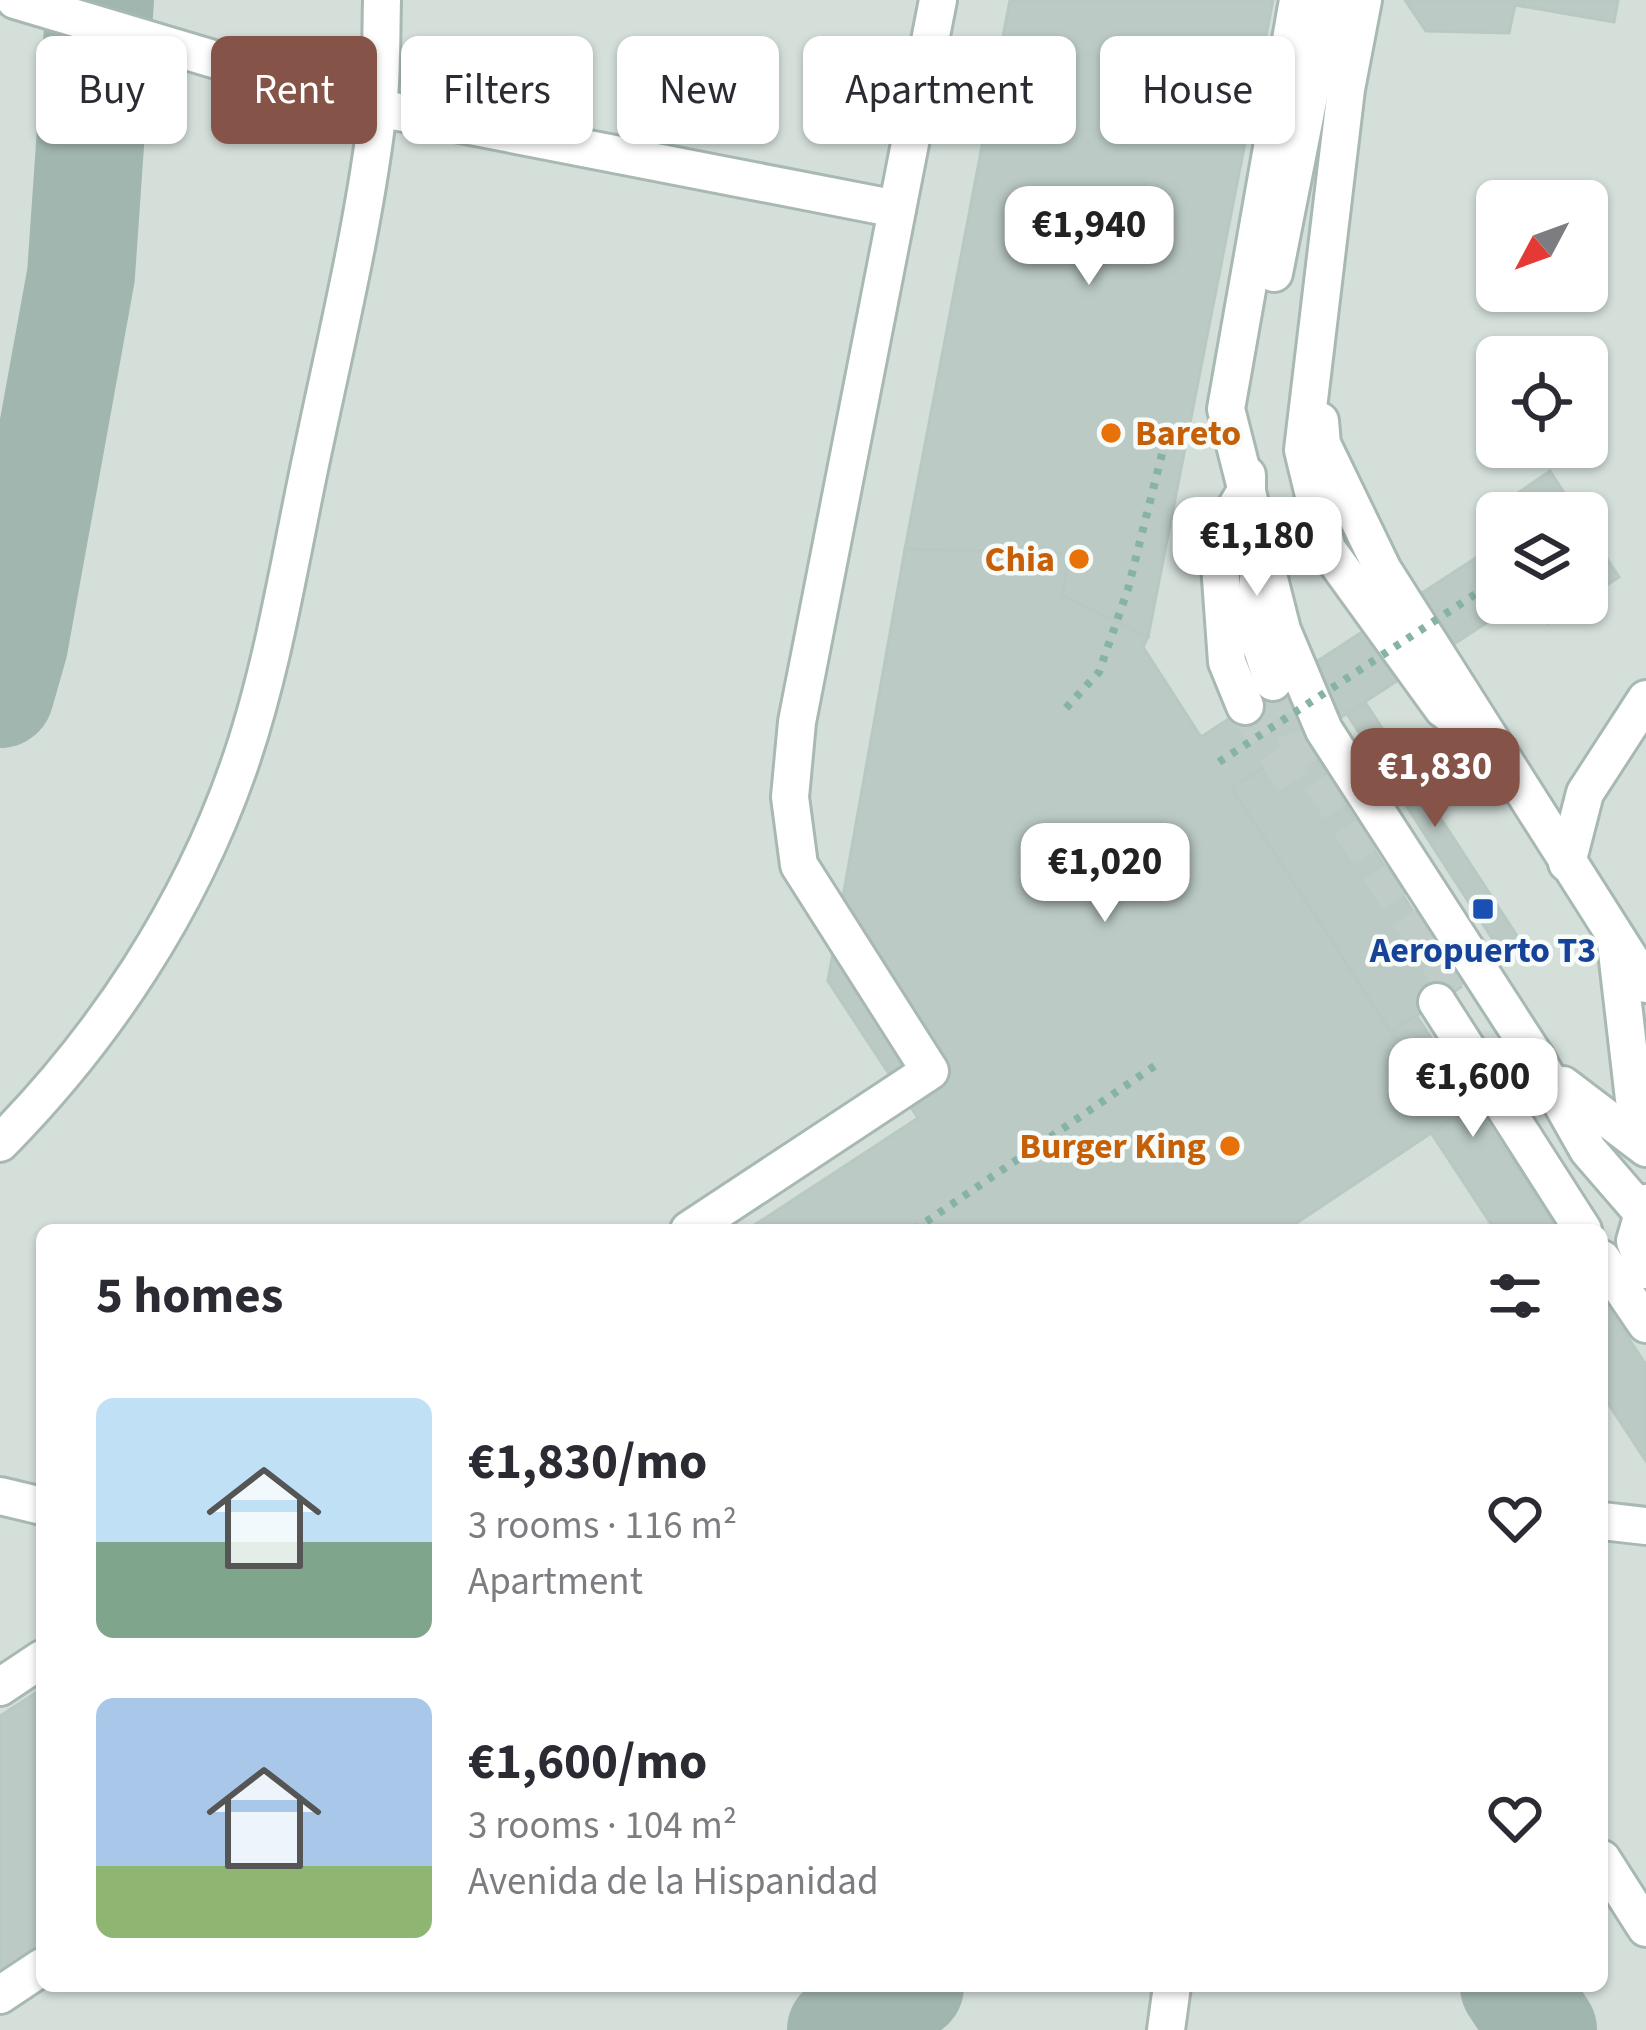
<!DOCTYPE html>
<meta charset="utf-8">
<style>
:root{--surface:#fff;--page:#f2f2f3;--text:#2b2b33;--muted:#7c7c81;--accent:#855347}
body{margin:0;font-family:"Source Sans 3",sans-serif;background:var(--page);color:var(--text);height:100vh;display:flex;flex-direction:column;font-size:45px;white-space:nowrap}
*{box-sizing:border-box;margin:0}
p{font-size:39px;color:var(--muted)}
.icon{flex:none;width:66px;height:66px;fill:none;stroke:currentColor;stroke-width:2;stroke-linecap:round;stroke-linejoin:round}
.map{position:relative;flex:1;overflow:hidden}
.drawer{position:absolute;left:36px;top:1224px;width:1572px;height:768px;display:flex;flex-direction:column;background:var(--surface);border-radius:18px;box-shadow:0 3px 9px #0004}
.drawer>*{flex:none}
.banner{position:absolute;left:36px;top:36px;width:1575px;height:108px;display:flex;gap:24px}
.needle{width:78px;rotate:229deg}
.fabs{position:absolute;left:1476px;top:180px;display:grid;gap:24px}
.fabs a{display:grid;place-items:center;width:132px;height:132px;border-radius:18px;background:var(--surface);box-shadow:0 3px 9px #0004;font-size:60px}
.price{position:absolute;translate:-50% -102px;padding:0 27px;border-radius:24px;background:#fff;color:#222;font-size:39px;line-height:78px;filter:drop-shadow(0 3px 6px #0008)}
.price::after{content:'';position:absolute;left:50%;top:72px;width:36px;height:27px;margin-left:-18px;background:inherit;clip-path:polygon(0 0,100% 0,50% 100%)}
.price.current{background:var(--accent);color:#fff}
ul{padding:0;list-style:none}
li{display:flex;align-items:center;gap:36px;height:300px;padding:0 60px}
li span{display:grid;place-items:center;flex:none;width:336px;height:240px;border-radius:18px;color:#555}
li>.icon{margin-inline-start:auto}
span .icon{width:144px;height:144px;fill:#fffc;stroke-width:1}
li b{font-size:51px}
h2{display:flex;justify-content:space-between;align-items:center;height:144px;padding:0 60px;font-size:51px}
.tag{padding:0 42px;border-radius:18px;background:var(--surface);box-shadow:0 3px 9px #0004;font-size:42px;line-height:108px}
.tag.current{background:var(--accent);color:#fff}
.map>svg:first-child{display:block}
</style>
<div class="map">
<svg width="1646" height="2030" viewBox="0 0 1646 2030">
<rect width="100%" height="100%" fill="#e6efeb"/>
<path fill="#d4dfda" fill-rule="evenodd" d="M0,0h1646v2030h-1646zM1497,201h90v90h-90zM1497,357h90v90h-90zM1497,513h90v90h-90zM42,1230h1560v756h-1560z"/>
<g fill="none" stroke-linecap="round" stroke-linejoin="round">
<g stroke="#a2b6b0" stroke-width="108">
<polyline points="0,694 14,645 81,275 100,0"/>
<polyline points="1514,1986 1543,2030"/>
<polyline points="841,2030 910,1986"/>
</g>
</g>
<g fill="#bbcac4" stroke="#b8c9c2" stroke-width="3">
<polygon points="1010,0 1273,0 1148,637 1062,595 1070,553 905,549"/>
<polygon points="1405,0 1618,0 1614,22 1515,5 1509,33 1426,31"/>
<polygon points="1550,471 1577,513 1497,513 1497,603 1517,603 1232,788 1449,1121 1286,1230 747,1230 918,1118 828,981 905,549 1070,553 1062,595 1148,637 1143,647 1201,737 1491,548 1483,517"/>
<polygon points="1587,528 1619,577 1587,598"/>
<polygon points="1528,603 1579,603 1549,623"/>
<polygon points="1365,702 1523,945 1505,958 1347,714"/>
<polygon points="1305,741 1461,987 1391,1032 1232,788"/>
<polygon points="1416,1015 1558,1230 1495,1230 1432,1134 1449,1121 1391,1032"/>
<polygon points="1602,1298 1646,1365 1646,1461 1602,1394"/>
<polygon points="42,1689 42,1946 0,1973 0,1716"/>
</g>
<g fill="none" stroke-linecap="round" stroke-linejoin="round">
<g stroke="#bfccc8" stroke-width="36" stroke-dasharray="36 18" stroke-linecap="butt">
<polyline points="1273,682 1301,750 1456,989"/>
<polyline points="1245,706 1301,793"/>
</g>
<defs>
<g id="minor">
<polyline points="15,0 378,108 897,209"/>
<polyline points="1298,0 1226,409 1282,630 1324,730 1536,1058 1588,1150 1646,1217"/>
<polyline points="1363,0 1346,89 1303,450 1327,549 1443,709 1492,746"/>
<polyline points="1274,273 1328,0"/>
<polyline points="1320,421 1322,444 1383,570 1646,984"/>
<polyline points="1259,571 1253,622 1273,682"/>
<polyline points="1245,706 1227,662 1218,537 1247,489 1247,475"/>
<polyline points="1567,863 1585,793 1646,699"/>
<polyline points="1616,943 1634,1099 1646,1128"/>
<polyline points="1437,1002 1583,1230"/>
<polyline points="1563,1085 1646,1148"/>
<path d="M0,1143c104,-105 189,-234 238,-374 37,-105 53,-219 77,-328 23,-109 50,-221 63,-332 4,-35 3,-73 4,-109"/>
<polyline points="1646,1203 1635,1241 1646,1270"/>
<polyline points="689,1230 930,1071 799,865 790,797 797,722 938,0"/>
<polyline points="1602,1259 1646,1324"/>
<polyline points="0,1496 42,1506"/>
<polyline points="1602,1521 1646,1526"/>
<polyline points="0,1687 42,1659"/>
<polyline points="1602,1859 1646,1928"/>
<polyline points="0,1995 42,1967"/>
<polyline points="1166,2030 1172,1986"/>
</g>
</defs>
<use href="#minor" stroke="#a8b8b2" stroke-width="42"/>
<g stroke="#86b3a5" stroke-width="8" stroke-dasharray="6 9" stroke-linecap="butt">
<polyline points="1066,708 1099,672 1128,589 1163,450"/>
<polyline points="914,1230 1156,1065"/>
</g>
<use href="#minor" stroke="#fff" stroke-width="36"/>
<polyline stroke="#86b3a5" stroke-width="8" stroke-dasharray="6 9" stroke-linecap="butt" points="1219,762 1497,580"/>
</g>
<g fill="#e8710a" stroke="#f7fbf9" stroke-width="4.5">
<circle cx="1111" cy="433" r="12"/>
<circle cx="1079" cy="559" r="12"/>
<circle cx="1230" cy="1146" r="12"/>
</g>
<rect fill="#1a4fb4" stroke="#f7fbf9" stroke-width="4.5" x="1471" y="897" width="24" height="24" rx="6"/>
<g text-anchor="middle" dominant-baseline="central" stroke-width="9" stroke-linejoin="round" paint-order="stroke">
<g font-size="36" font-weight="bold" fill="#c56008" stroke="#f7fbf9" text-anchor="end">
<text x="1135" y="433" text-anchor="start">Bareto</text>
<text x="1055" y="559">Chia</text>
<text x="1206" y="1146">Burger King</text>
</g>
<g font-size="36" font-weight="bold" fill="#164399" stroke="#f7fbf9">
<text x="1483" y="950">Aeropuerto T3</text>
</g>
</g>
</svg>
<div class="fabs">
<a><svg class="needle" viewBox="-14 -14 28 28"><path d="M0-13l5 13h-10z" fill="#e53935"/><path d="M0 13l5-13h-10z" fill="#7c7c81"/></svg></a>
<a><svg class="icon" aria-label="locate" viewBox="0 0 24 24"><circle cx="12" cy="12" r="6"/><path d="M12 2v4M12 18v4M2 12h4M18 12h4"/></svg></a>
<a><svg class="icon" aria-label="layers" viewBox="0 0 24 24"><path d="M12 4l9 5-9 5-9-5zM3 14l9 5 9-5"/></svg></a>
</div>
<b class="price" style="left:1089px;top:288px">€1,940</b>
<b class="price" style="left:1257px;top:599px">€1,180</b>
<b class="price current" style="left:1435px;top:830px">€1,830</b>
<b class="price" style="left:1105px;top:925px">€1,020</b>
<b class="price" style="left:1473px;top:1140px">€1,600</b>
<div class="banner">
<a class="tag">Buy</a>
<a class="tag current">Rent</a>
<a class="tag">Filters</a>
<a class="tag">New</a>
<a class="tag">Apartment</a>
<a class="tag">House</a>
</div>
<section class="drawer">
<h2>5 homes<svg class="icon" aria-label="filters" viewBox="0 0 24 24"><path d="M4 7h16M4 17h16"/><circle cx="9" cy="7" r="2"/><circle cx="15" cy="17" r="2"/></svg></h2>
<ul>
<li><span style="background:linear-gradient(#bfe0f5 60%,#7fa58c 0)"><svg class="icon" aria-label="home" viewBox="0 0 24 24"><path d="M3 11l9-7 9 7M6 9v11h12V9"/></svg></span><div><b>€1,830/mo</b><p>3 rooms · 116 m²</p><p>Apartment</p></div><svg class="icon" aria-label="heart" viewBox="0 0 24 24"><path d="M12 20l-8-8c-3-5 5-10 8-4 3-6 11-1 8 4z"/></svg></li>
<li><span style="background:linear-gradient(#a9c7e8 70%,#8fb573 0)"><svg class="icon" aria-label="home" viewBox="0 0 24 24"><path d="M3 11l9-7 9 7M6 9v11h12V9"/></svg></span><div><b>€1,600/mo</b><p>3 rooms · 104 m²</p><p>Avenida de la Hispanidad</p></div><svg class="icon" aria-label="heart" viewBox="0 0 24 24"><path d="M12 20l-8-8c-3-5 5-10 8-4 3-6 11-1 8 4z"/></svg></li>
</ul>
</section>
</div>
